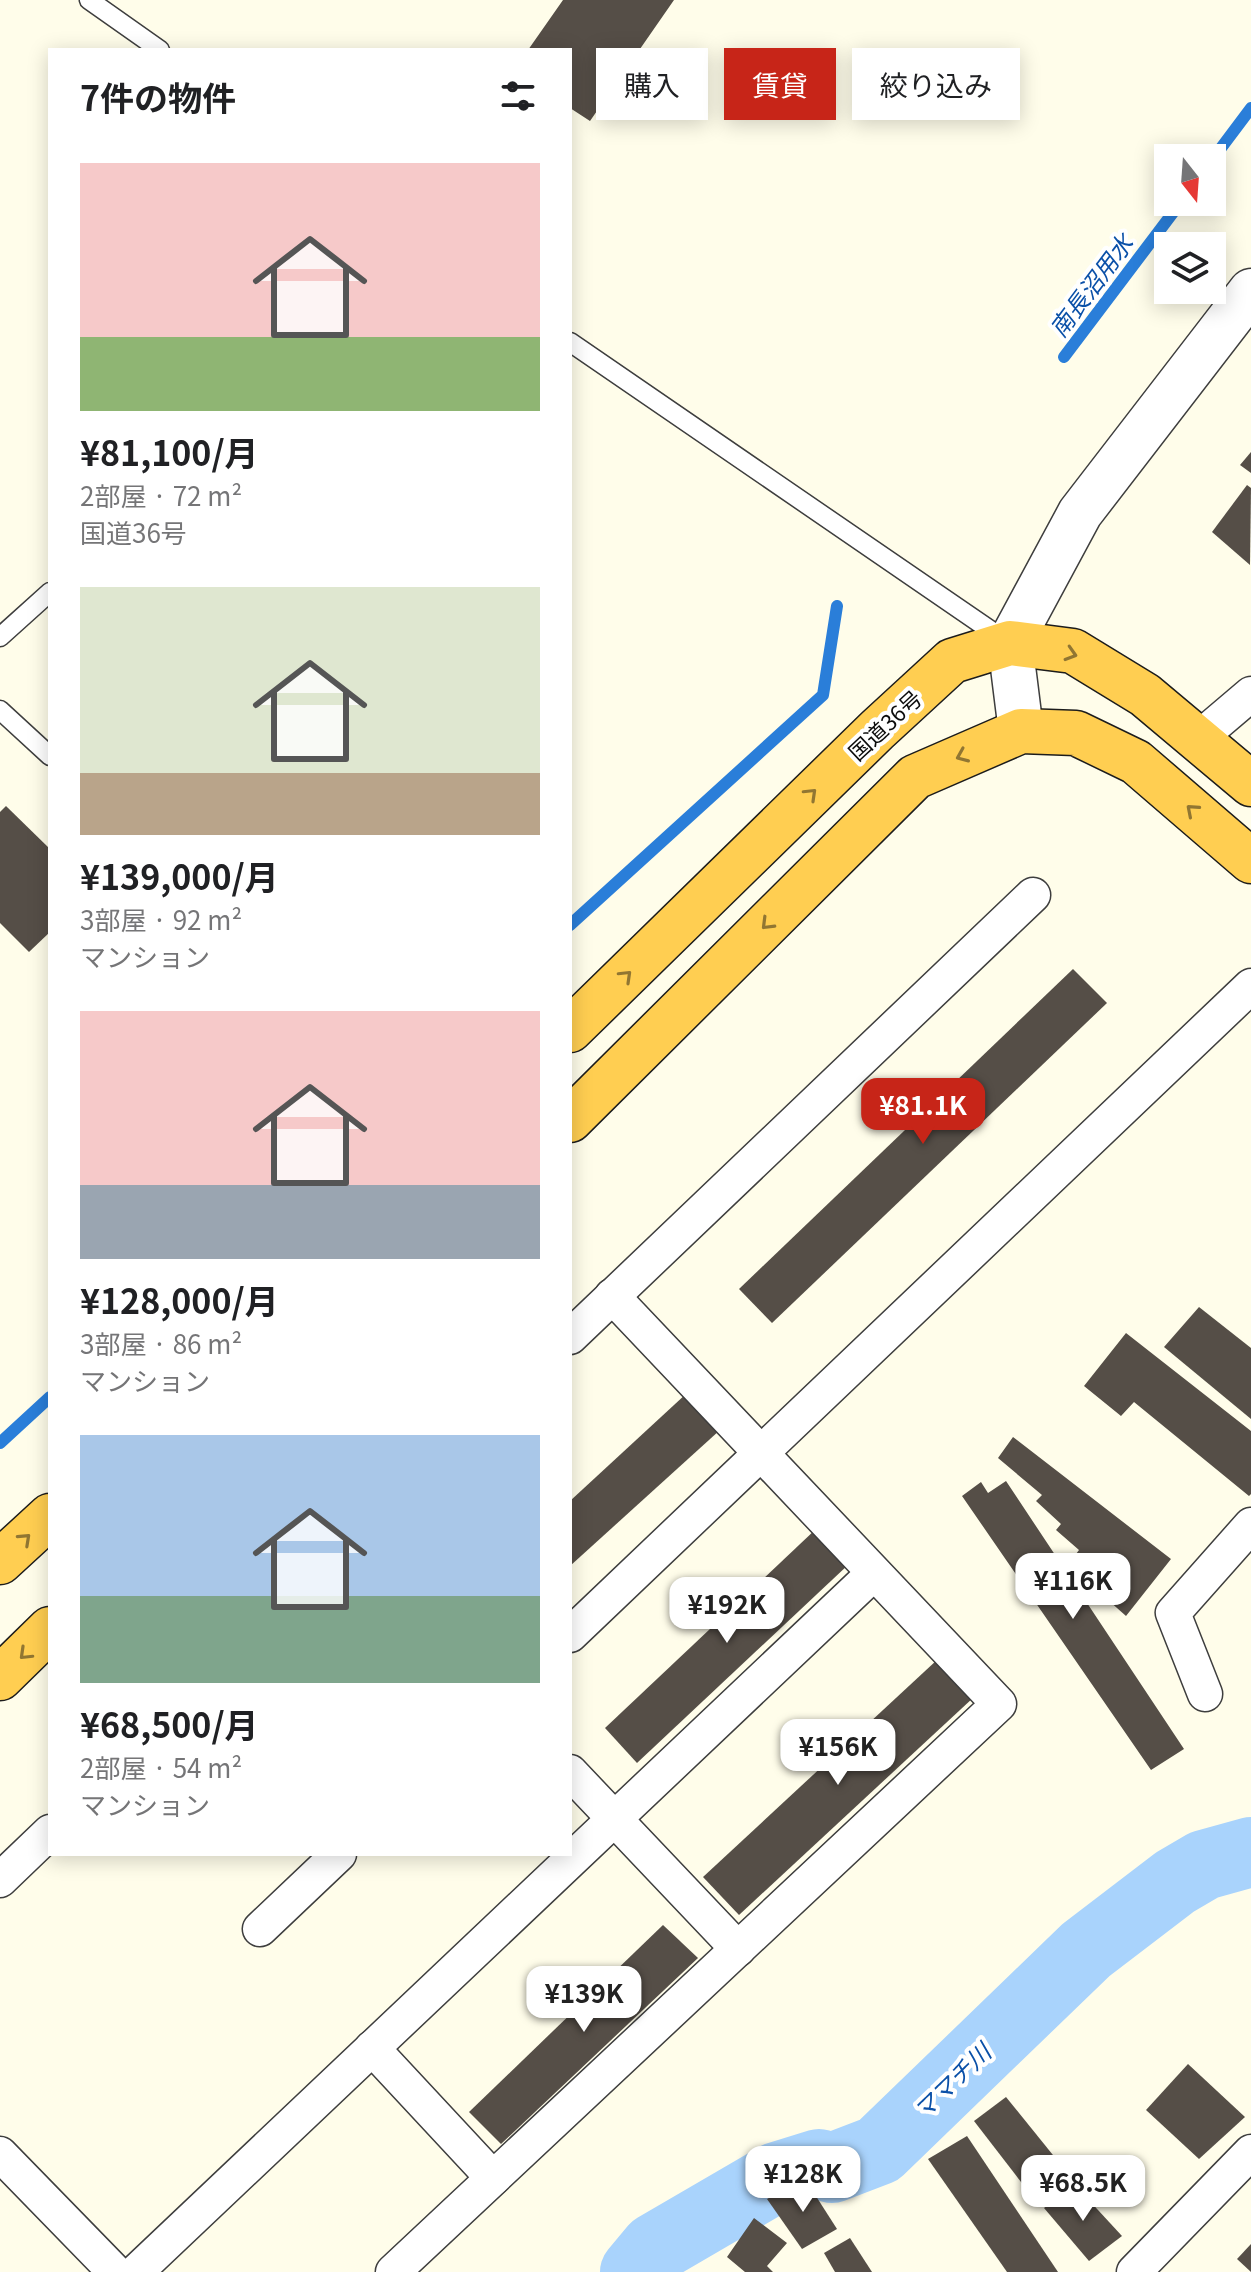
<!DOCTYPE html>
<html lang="ja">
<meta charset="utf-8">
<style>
:root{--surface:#fff;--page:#f6f6f6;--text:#202124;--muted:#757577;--accent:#c72518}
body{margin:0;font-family:Georgia,"Noto Sans JP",serif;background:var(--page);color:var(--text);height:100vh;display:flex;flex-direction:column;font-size:30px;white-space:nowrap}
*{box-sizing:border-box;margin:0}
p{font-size:26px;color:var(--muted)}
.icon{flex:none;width:44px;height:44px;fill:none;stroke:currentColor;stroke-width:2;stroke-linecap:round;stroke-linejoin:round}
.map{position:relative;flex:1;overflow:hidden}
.sheet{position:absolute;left:48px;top:48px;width:524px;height:1808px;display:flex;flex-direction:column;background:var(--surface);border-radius:0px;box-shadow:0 4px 20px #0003}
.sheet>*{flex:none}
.guide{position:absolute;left:596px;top:48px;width:534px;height:72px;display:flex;gap:16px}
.needle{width:52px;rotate:163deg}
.buttons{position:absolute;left:1154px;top:144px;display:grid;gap:16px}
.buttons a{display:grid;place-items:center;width:72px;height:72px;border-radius:0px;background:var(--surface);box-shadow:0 4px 20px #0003;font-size:40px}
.price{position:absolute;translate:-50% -68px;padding:0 18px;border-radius:16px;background:#fff;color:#222;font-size:26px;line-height:52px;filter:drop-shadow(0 2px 4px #0008)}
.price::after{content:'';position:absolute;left:50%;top:48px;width:24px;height:18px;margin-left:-12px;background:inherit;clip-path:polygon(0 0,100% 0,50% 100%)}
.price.current{background:var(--accent);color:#fff}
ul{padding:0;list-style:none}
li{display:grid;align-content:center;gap:16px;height:424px;padding:0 32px}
li span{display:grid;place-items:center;height:248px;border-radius:0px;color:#555}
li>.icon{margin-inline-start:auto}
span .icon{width:144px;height:144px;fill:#fffc;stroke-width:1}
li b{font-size:34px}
h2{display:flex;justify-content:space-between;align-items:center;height:96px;padding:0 32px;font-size:34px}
.tag{padding:0 28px;border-radius:0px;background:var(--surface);box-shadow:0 4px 20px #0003;font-size:28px;line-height:72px}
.tag.current{background:var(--accent);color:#fff}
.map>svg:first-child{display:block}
</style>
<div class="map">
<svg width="1251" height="2272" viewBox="0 0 1251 2272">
<rect width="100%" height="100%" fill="#fffdea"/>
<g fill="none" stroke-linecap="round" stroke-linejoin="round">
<g stroke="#2a7ed9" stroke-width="12">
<polyline points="1212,160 1251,108"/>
<polyline points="1064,357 1181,202"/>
<polyline points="570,925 823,695 837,606"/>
<polyline points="0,1443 50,1397"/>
</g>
<polyline stroke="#a9d3fc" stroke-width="70" points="635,2272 655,2248 777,2177 819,2164 832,2168 879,2150 1086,1950 1175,1882 1204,1865 1251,1852"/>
</g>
<g fill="#554e47">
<polygon points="563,0 674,0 590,121 570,108 570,50 528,50"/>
<polygon points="1251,452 1251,473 1240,465"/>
<polygon points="1247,485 1251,488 1250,565 1212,532"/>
<polygon points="6,806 50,849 50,932 29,952 0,923 0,812"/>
<polygon points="1073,969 1107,1003 772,1323 739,1289"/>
<polygon points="1199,1307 1251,1348 1251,1419 1164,1347"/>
<polygon points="1126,1333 1251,1431 1251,1494 1249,1496 1134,1402 1121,1416 1084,1386"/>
<polygon points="687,1393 720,1430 570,1566 570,1501"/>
<polygon points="1013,1437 1171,1559 1126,1616 1090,1584 1097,1577 1073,1558 1079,1550 1056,1530 1061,1524 1036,1501 1042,1495 998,1458"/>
<polygon points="1006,1481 1184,1749 1151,1770 962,1496 981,1482 988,1493"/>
<polygon points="817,1528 849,1564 637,1763 605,1728"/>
<polygon points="938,1659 974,1697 739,1915 703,1877"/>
<polygon points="663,1925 698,1958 501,2144 469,2112"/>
<polygon points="1188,2064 1245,2117 1199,2159 1146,2110"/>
<polygon points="1006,2097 1061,2165 1028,2191 974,2121"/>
<polygon points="967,2136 1058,2272 1007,2272 928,2159"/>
<polygon points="805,2179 837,2229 802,2249 767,2199"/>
<polygon points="1074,2184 1122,2236 1089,2261 1044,2208"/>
<polygon points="754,2218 787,2243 767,2266 773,2272 745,2272 727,2257"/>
<polygon points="850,2238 872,2272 835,2272 824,2253"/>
<polygon points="1251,2244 1251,2272 1237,2259"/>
</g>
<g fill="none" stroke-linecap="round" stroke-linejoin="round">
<defs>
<g id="service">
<polyline points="89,0 160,50"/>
<polyline points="570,342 1006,641"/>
<polyline points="0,637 50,592"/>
<polyline points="0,710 50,756"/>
</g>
<g id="minor">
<polyline points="1198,739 1251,694"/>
<polyline points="570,1337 1033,895"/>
<polyline points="570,1635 1251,986"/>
<polyline points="1205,1694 1173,1613 1251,1525"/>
<polyline points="570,1772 738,1949"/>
<polyline points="0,1880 50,1832"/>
<polyline points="260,1929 339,1854"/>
<polyline points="372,2048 493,2178"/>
<polyline points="0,2154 115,2272"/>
<polyline points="136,2272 874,1573"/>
<polyline points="393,2272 999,1704 612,1296"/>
<polyline points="1134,2272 1251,2152"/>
</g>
<polyline id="tertiary" points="1021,731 1010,643 1080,513 1251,291"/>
<g id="trunk">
<polyline points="570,1030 877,730 952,661 1010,643 1073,651 1145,695 1251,784"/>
<polyline points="570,1120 915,777 1021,731 1076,733 1136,762 1251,861"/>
<polyline points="0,1562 50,1516"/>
<polyline points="0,1678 50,1629"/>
</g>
</defs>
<use href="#service" stroke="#3e3e3e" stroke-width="21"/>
<use href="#minor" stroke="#3e3e3e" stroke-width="37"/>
<use href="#tertiary" stroke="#3e3e3e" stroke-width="47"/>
<use href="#trunk" stroke="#1c1c1c" stroke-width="47"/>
<use href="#service" stroke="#fff" stroke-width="18"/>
<use href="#minor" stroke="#fff" stroke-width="34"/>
<use href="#tertiary" stroke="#fff" stroke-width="44"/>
<use href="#trunk" stroke="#ffce51" stroke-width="44"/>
</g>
<defs><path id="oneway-chevron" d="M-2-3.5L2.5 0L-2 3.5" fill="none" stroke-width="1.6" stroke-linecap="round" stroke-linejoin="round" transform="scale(2)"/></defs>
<g stroke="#917632">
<use href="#oneway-chevron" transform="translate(1071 654) rotate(17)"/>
<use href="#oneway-chevron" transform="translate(962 756) rotate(157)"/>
<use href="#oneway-chevron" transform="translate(811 794) rotate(-44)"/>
<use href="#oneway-chevron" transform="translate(1192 810) rotate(-139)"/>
<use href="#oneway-chevron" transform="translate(767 924) rotate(135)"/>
<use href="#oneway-chevron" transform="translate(626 976) rotate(-44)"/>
<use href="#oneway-chevron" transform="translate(25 1539) rotate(-43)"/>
<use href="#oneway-chevron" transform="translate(25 1654) rotate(136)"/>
</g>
<g text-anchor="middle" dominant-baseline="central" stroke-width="8" stroke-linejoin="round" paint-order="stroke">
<g font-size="22" fill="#0b0b0b" stroke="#fff">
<text transform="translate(884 724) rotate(-43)">国道36号</text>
</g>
<g font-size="24" font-style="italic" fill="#0a50a8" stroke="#fff">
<text transform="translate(1090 285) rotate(-53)">南長沼用水</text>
<text transform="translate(951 2080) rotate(-44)">ママチ川</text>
</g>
</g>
</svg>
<div class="buttons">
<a><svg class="needle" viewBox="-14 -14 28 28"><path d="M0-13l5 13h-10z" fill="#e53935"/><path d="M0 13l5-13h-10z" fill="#757577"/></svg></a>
<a><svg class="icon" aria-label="layers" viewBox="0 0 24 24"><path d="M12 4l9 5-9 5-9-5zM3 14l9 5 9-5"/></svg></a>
</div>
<b class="price current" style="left:923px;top:1146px">¥81.1K</b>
<b class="price" style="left:1073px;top:1621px">¥116K</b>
<b class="price" style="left:727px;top:1645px">¥192K</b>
<b class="price" style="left:838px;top:1787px">¥156K</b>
<b class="price" style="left:584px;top:2034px">¥139K</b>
<b class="price" style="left:803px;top:2214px">¥128K</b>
<b class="price" style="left:1083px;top:2223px">¥68.5K</b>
<div class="guide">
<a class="tag">購入</a>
<a class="tag current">賃貸</a>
<a class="tag">絞り込み</a>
</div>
<section class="sheet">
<h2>7件の物件<svg class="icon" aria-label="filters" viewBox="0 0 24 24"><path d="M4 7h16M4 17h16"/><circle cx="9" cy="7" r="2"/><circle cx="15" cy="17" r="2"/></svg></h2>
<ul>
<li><span style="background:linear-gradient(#f6c9c9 70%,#8fb573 0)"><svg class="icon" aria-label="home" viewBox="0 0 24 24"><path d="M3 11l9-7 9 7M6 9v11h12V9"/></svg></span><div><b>¥81,100/月</b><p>2部屋 · 72 m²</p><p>国道36号</p></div></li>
<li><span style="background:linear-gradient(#dfe7d0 75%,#b9a48a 0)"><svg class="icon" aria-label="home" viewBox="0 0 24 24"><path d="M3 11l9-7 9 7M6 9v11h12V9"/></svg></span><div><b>¥139,000/月</b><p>3部屋 · 92 m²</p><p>マンション</p></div></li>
<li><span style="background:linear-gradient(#f6c9c9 70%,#9aa5b1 0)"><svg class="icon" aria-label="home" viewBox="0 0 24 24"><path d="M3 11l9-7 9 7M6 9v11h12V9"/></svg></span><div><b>¥128,000/月</b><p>3部屋 · 86 m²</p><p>マンション</p></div></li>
<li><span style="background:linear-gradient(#a9c7e8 65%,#7fa58c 0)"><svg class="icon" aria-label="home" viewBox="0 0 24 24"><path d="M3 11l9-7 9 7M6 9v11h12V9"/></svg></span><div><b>¥68,500/月</b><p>2部屋 · 54 m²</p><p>マンション</p></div></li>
</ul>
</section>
</div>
